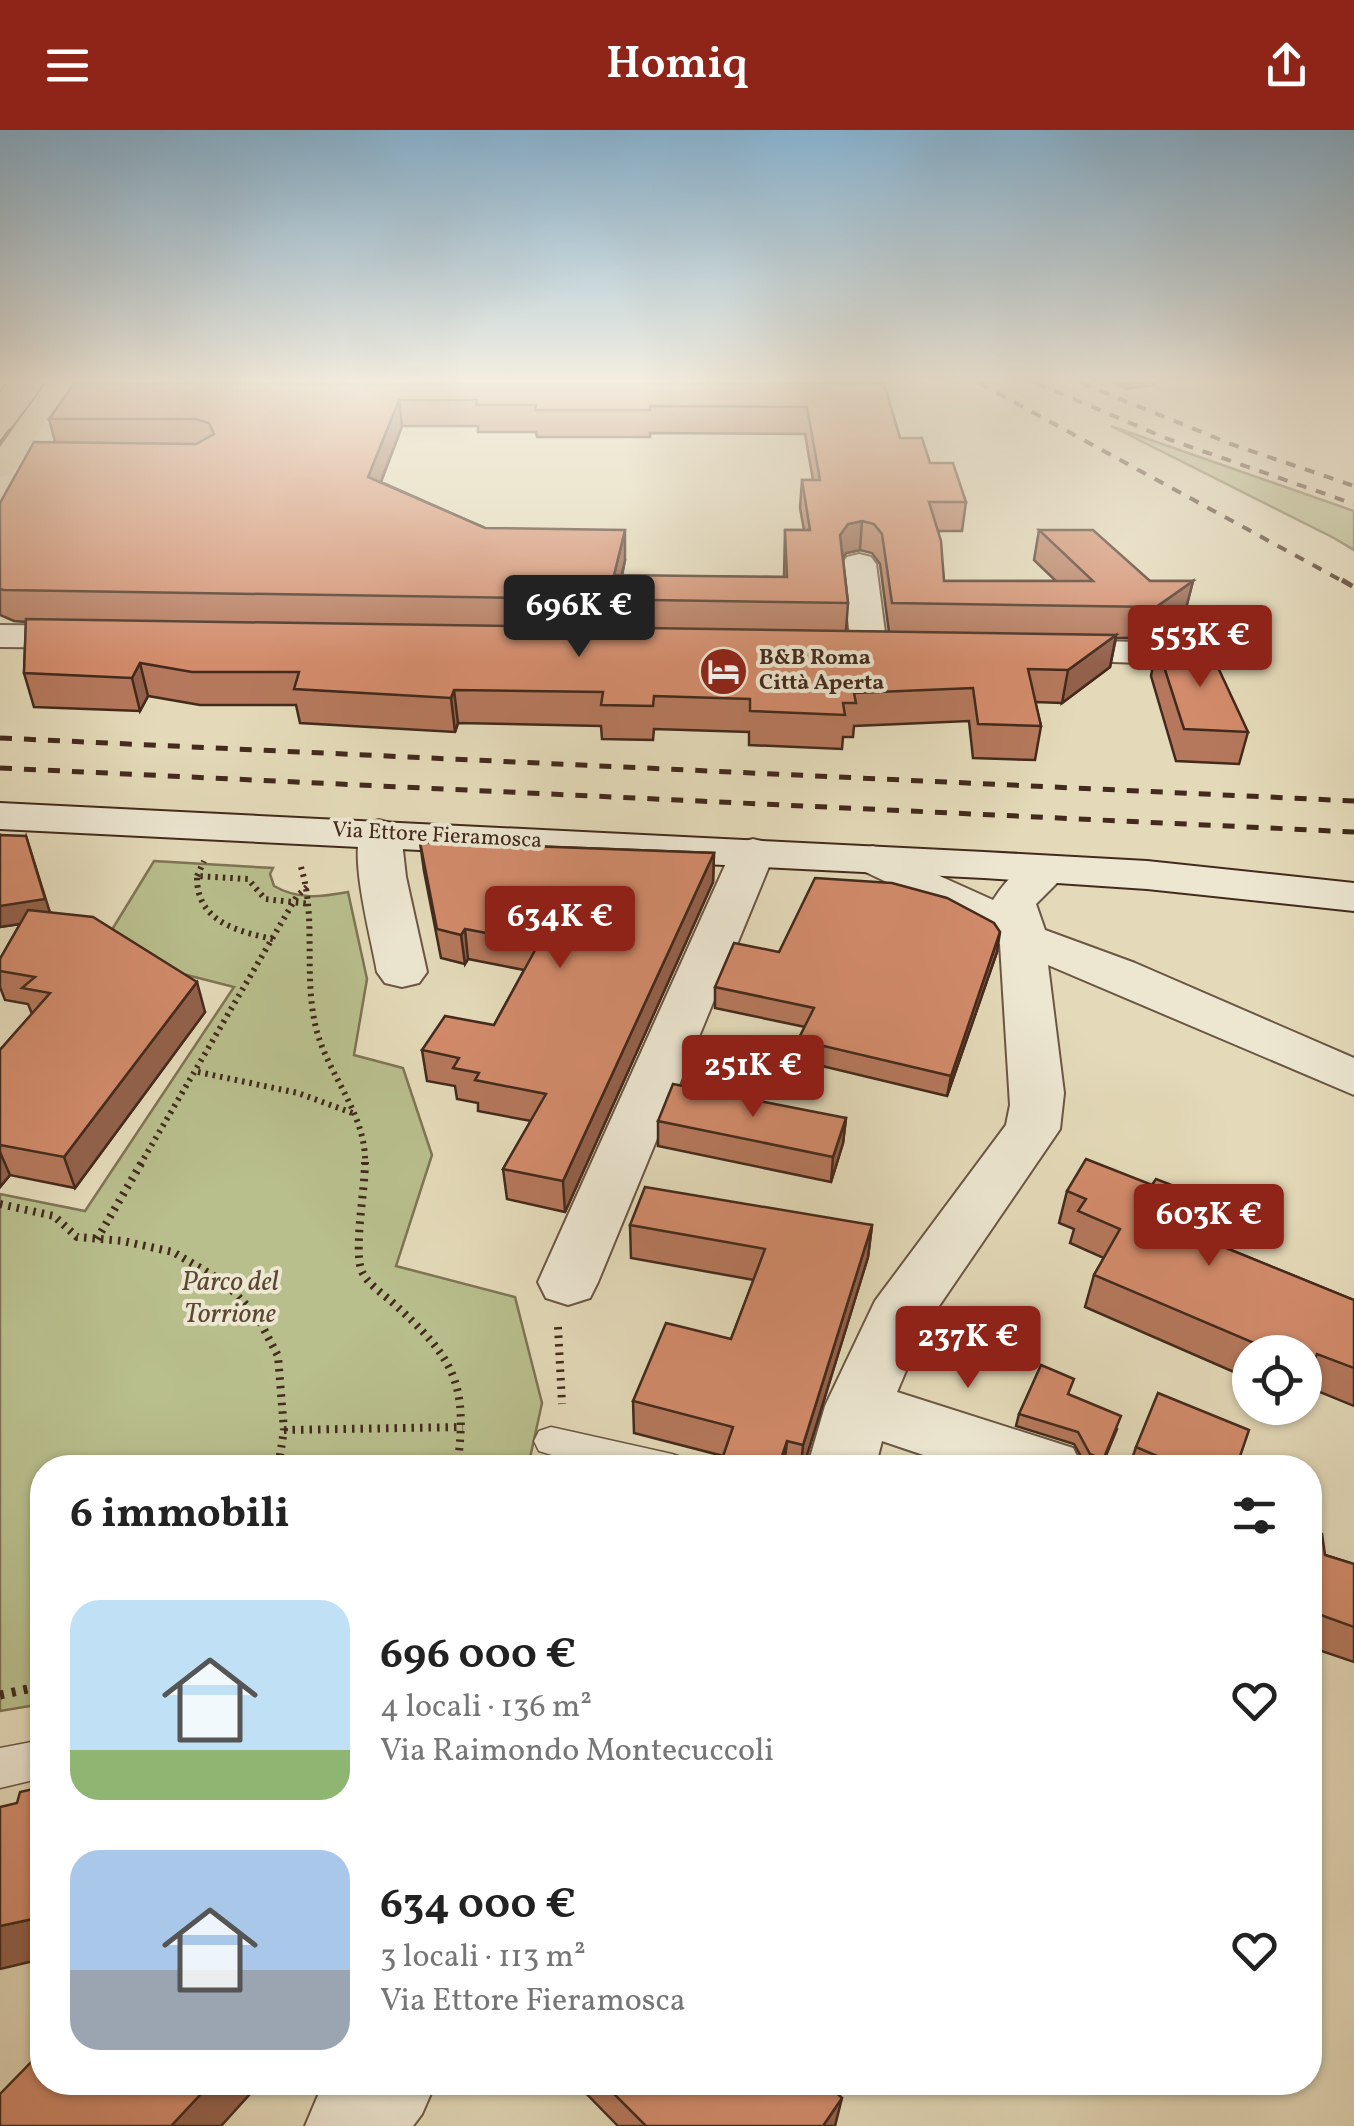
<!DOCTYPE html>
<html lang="it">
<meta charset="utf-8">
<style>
:root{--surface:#fff;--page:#f6f6f6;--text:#222;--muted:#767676;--accent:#8f2418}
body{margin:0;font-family:Vollkorn,serif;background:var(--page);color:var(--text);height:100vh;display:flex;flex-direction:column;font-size:38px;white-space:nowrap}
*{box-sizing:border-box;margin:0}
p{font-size:32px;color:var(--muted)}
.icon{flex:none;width:55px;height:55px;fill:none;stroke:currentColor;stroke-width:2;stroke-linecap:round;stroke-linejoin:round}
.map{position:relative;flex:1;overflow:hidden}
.drawer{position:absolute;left:30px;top:1325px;width:1292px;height:640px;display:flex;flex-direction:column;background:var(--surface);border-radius:40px;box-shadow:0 2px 8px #0004}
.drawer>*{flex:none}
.controls{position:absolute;left:1232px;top:1205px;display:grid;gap:20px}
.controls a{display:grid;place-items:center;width:90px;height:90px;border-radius:50%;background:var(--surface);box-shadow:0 2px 8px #0004;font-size:50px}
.price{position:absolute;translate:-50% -85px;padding:0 22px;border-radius:10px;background:var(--accent);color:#fff;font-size:32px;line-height:65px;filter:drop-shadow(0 2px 5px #0008)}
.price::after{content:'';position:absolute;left:50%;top:60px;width:30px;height:22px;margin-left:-15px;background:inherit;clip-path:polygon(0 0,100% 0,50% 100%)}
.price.active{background:#222;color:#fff}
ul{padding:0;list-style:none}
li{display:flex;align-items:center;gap:30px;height:250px;padding:0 40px}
li span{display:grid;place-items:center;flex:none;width:280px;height:200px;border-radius:30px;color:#555}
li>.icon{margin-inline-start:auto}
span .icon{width:120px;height:120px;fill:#fffc;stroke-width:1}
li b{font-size:42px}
h2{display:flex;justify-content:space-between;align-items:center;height:120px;padding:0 40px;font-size:42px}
header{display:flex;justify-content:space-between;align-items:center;height:130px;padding:0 40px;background:var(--accent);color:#fff;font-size:45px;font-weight:600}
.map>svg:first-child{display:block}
</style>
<header><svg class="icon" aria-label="menu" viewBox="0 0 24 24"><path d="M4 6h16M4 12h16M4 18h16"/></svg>Homiq<svg class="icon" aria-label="share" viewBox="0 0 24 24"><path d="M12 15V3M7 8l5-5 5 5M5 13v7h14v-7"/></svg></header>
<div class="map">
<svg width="1354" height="1996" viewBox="0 0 1354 1996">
<rect width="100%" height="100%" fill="#e4dab9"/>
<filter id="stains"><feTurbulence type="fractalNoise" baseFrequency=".002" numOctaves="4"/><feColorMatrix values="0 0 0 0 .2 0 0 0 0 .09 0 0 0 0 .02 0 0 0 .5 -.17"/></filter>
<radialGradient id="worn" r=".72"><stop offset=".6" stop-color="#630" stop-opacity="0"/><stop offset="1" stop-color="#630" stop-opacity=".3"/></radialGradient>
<g fill="#b8be8c" stroke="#7e7454" stroke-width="2.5">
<polygon points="1111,296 1354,381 1354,420 1334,408"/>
<path d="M154,731l119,7 -3,6 4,12c24,14 47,11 74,6l19,87 -13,76 49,13 29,87 -36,111 119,31 27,106 -14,64 -486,1v236l-42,7v-517l85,17 149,-224 -114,-29 -18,-12z"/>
</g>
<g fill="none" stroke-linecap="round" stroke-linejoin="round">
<defs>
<g id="lane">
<path d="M551,1297l121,27 12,4 5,10c-52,0 -100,0 -150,-17l-5,-10 5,-10z"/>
<polygon points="42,1610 42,1648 0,1658 0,1618"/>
</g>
<g id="street">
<polygon points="859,424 871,427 876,434 887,517 882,525 869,528 856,525 851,517 842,434 847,427"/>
<polygon points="0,495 100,496 113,499 118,507 113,515 100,518 0,517"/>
<polygon points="1041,510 1197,513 1210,516 1215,524 1210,532 1197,535 1028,529 1023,521 1028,513"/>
<path d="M379,690l15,4 7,9 5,44 21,95 -8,11 -17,4 -17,-4 -8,-11c-5,-32 -31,-123 -13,-148z"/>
<polygon points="753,709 769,713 775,722 598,1152 590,1168 568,1175 546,1168 538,1152 731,722 737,713"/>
<path d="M873,716l120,54c17,-26 38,-49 71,-41l7,10 -35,35 9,26 90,33 219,95v37l-306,-130 16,128 -4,36 -136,199 -27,64 176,56 10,20h-121l-80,-27 -7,27h-68l18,-62 50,-105 131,-176 4,-20 -10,-161 -58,-36 -85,-40 -6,-9 6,-9z"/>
<polygon points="328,1952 436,1952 422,1984 413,1996 305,1996 319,1963"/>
</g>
<g id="secondary">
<polygon points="64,253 91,253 11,376 0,378 0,347"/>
<polygon points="0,673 984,722 1147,731 1354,753 1354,781 1147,759 984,748 0,699"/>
</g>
<polygon id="highway" points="46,253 73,253 11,344 0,347 0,317"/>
</defs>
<use href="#lane" stroke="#6b5643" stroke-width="3"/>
<use href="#street" stroke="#6b5643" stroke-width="4"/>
<use href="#secondary" stroke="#432a1c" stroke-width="4"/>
<use href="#highway" stroke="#432a1c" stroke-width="4"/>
<g stroke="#432a1c" stroke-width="6" stroke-dasharray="2.5 5" stroke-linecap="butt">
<path d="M301,737c16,52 2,108 15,161 12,48 51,86 49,137"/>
<polyline points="197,746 204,731"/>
<path d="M273,809c-37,-8 -77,-18 -76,-63l51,3 17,20 45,5"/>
<polyline points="198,942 298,963 355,984"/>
<polyline points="140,1035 297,766 308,756"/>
</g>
<g stroke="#432a1c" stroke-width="8" stroke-dasharray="2.5 6" stroke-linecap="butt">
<path d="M365,1032c0,27 -11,85 -4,107 4,13 21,24 31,33 62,56 77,81 65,166"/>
<polyline points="0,1074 54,1086 77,1107 123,1111 173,1122 224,1152 257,1186 278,1226 284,1300 278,1338"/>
<polyline points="97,1109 142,1032"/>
<polyline points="558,1197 562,1274"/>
<polyline points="284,1300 463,1297"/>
<polyline points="428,1338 459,1329"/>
</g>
<polyline stroke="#432a1c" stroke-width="9" stroke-dasharray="4 8" stroke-linecap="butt" points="0,1565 42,1556"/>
<use href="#lane" fill="#ede7d2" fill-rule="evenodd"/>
<use href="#street" fill="#ede7d2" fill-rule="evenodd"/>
<use href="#secondary" fill="#ede7d2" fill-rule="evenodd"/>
<use href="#highway" fill="#e4dab9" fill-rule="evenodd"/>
<polyline stroke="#432a1c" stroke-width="2.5" points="0,312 43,253"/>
<g stroke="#432a1c" stroke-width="4" stroke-dasharray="10 10" stroke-linecap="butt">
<polyline points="979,253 1346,453"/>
<polyline points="1036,253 1168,309 1354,374"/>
<polyline points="1081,253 1231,314 1354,356"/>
</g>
<g stroke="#432a1c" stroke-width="5" stroke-dasharray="12 12" stroke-linecap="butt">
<polyline points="1342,450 1354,457"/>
<polyline points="0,608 1354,671"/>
<polyline points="0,638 1354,702"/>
</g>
<defs>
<polyline id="highway-bridge" points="0,287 26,253"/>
</defs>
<use href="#highway-bridge" stroke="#432a1c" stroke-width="32" stroke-linecap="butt"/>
<use href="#highway-bridge" stroke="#e4dab9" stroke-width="30"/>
</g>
<g fill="#b5785c" stroke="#432a1c" stroke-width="2.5" fill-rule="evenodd">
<path d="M74,254h810l16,54 30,25 36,39 -4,29h-24l6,50h112l-22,-21 5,-30 111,51h43l-8,31 -36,26h-33l-6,29 -48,36 -27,-1 6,24 -6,34 -62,-2 -4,-37 -115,5 -1,11h-10l-1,12 -93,-4v-13l-95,-3 -1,11 -51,-1 -1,-13 -143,-3 -3,9 -155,-9 -4,-18h-96l-52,-9 -8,15 -106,-4 -10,-34 2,-51 -12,-1 -14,-6v-112l55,-61 -6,-23zM402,296h76v6h58l1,5h113v-4l155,1 8,46h-11l-2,28 4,22h-19l-1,47 -162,-1 3,-16 -140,-32 -104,-46zM860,420l12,3 8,11 9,68 -43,-1 2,-28 -5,-45 3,-5z"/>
<polygon points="1113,254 1157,254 1127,259"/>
<polygon points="1157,515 1248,602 1239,634 1176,631 1151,546"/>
<polygon points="0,705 50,782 205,882 75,1058 10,1045 0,1057 0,920 32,884 28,874 5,870 0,857 0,829 20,794 0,797"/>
<polygon points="420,712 714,723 713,752 565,1082 507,1069 503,1039 531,991 478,981 478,973 457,969 455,956 427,951 422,920 494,895 524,840 468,829 465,834 441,828 424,741"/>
<polygon points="779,822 997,822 947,966 797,930 798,910 805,897 715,878 715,857"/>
<polygon points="846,988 843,1013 831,1052 658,1016 658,991"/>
<polygon points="1067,1061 1220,1110 1218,1115 1354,1170 1354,1276 1305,1256 1305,1222 1250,1222 1250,1249 1085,1177 1094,1145 1104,1128 1070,1113 1074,1099 1059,1093"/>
<polygon points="630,1095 872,1095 868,1127 803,1338 719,1338 723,1326 634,1303 633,1271 731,1209 754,1150 631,1128"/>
<polygon points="1069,1265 1117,1299 1101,1338 1087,1337 1074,1314 1016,1296 1019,1284"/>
<polygon points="1136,1317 1236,1338 1129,1338"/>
<polygon points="1310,1400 1325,1425 1354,1434 1354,1532 1310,1517"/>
<polygon points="575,1952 825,1952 835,1996 618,1996"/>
</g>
<g fill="#93614b" stroke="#432a1c" stroke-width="2.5">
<polygon points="1128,254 1157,254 1127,259"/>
<polygon points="399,270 402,296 372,375 368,347"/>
<polygon points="862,391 860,420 846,423 838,434 840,405 848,394"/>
<polygon points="625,400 625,430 616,470 614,445"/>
<polygon points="1193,451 1185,482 1149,508 1156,477"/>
<polygon points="1116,505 1110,537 1062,573 1068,540"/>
<polygon points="140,533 148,566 140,581 132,548"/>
<polygon points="454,560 458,593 455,602 451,568"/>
<polygon points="26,706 52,789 0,797 0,776"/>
<polygon points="714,723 713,752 565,1082 563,1051"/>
<polygon points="465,799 468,829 465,834 461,805"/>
<polygon points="1000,802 997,822 947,966 951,946"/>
<polygon points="197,852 205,882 75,1058 64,1027"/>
<polygon points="846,988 843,1013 831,1052 833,1027"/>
<polygon points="0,1022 10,1045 0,1057"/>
<polygon points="1231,1078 1220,1110 1203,1145 1214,1113"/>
<polygon points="872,1095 868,1127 803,1338 801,1338 803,1315"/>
<polygon points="787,1311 784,1338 778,1338"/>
<polygon points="42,1787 42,1829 0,1839 0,1796"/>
<polygon points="212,1952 261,1952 221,1996 171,1996"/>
<polygon points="842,1968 835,1996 823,1996"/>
</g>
<g fill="#d28b6b" stroke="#432a1c" stroke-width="2.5" fill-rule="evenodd">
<path d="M74,254h810l16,54h22l8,25h23l13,39h-37l12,39 3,40h149l-54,-51h54l57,51h43l-37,26 -264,-4 -10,-69 -8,-10 -12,-3 -14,3 -8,11 8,68 -844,-13 -4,-1v-86l34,-61 162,2 18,-10 -5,-11 -13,-4h-147zM399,270h78l-1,5h60l-1,5h115v-4l157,1 13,73h-18l8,50h-25l2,47 -173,-2 11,-45 -140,-2 -117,-51z"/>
<polygon points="26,489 1116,505 1068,540 1028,539 1041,596 978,594 973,558 854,563 856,573 843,573 845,585 750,581 750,569 654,566 653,576 601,575 603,562 454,560 451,568 294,559 299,542 192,542 140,533 132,548 24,543"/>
<polygon points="1157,515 1208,516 1248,602 1184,599"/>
<polygon points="0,705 26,706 45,769 0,776"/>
<polygon points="420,712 714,723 563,1051 503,1039 546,964 475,950 479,943 453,938 459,928 422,920 445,886 494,895 539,813 465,799 461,805 437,799"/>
<polygon points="815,748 892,753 947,768 994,793 1000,802 951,946 798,910 814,878 715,857 734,813 779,822"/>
<polygon points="28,780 93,787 197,852 64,1027 0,1015 0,920 50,863 22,858 35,847 0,841 0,829"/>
<polygon points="673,954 846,988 833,1027 658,991"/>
<polygon points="1086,1029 1152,1055 1156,1049 1231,1078 1214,1113 1354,1170 1354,1238 1317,1224 1311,1238 1305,1235 1305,1222 1275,1222 1094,1145 1120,1099 1078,1081 1086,1069 1067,1061"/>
<polygon points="645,1057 872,1095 803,1315 787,1311 778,1338 719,1338 733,1297 633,1271 666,1193 731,1209 765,1119 630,1095"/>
<polygon points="1041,1235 1074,1249 1068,1264 1121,1286 1103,1330 1090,1324 1078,1302 1019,1284"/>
<polygon points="1158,1263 1249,1300 1236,1338 1185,1338 1136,1317"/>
<polygon points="1088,1329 1086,1338 1028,1338 1030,1330"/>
<polygon points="1310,1400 1322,1404 1325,1425 1354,1434 1354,1497 1318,1484 1315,1503 1310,1500"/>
<polygon points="42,1657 42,1787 0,1796 0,1677 17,1673 20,1662"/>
<polygon points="42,1921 42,1952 212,1952 171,1996 0,1996 0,1964"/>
<polygon points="602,1952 825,1952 842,1968 823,1996 646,1996"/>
</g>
<linearGradient id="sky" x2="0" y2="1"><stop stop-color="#88b6d5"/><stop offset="0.47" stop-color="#f3eee0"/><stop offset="1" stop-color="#f3eee0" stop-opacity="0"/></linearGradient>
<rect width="1354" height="533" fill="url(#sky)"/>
<defs>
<symbol id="hotel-disc" viewBox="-11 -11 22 22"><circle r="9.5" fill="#8f2418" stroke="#ede7d2"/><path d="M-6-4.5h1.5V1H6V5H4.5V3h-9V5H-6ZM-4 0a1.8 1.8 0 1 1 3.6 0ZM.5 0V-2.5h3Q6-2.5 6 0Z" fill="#fff"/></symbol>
</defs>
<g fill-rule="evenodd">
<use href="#hotel-disc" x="696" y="514" width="55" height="55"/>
</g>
<g text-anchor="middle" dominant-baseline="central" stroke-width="8" stroke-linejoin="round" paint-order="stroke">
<g font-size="22" font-weight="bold" fill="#432a1c" stroke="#ede7d2" text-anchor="start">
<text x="759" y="528">B&amp;B Roma<tspan x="759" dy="25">Città Aperta</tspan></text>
</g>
<g font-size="22" fill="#432a1c" stroke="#ede7d2">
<text transform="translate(437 706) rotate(3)">Via Ettore Fieramosca</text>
</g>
<g font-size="28" font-style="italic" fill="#5a4832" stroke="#ede7d2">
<text x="230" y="1152">Parco del<tspan x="230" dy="32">Torrione</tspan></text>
</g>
</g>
<rect width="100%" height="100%" filter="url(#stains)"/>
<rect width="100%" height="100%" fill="url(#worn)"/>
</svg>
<div class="controls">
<a><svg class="icon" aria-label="locate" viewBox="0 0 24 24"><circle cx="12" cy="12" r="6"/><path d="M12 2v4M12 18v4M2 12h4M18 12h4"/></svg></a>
</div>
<b class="price active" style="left:579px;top:530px">696K €</b>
<b class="price" style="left:1200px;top:560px">553K €</b>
<b class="price" style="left:560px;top:841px">634K €</b>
<b class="price" style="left:753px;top:990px">251K €</b>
<b class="price" style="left:1209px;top:1139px">603K €</b>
<b class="price" style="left:968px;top:1261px">237K €</b>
<section class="drawer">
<h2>6 immobili<svg class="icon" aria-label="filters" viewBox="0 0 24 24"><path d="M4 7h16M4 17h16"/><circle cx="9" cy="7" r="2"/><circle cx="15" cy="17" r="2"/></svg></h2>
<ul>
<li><span style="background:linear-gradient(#bfe0f5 75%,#8fb573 0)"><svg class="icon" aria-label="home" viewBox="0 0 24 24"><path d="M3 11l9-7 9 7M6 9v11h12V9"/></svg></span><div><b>696 000 €</b><p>4 locali · 136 m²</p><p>Via Raimondo Montecuccoli</p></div><svg class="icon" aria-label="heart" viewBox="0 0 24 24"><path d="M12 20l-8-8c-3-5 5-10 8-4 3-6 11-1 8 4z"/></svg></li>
<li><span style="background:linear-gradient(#a9c7e8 60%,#9aa5b1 0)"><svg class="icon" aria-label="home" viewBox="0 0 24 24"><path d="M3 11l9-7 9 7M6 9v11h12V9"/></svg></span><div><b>634 000 €</b><p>3 locali · 113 m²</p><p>Via Ettore Fieramosca</p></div><svg class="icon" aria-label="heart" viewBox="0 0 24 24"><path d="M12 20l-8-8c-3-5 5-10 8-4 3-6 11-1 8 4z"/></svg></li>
</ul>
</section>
</div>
